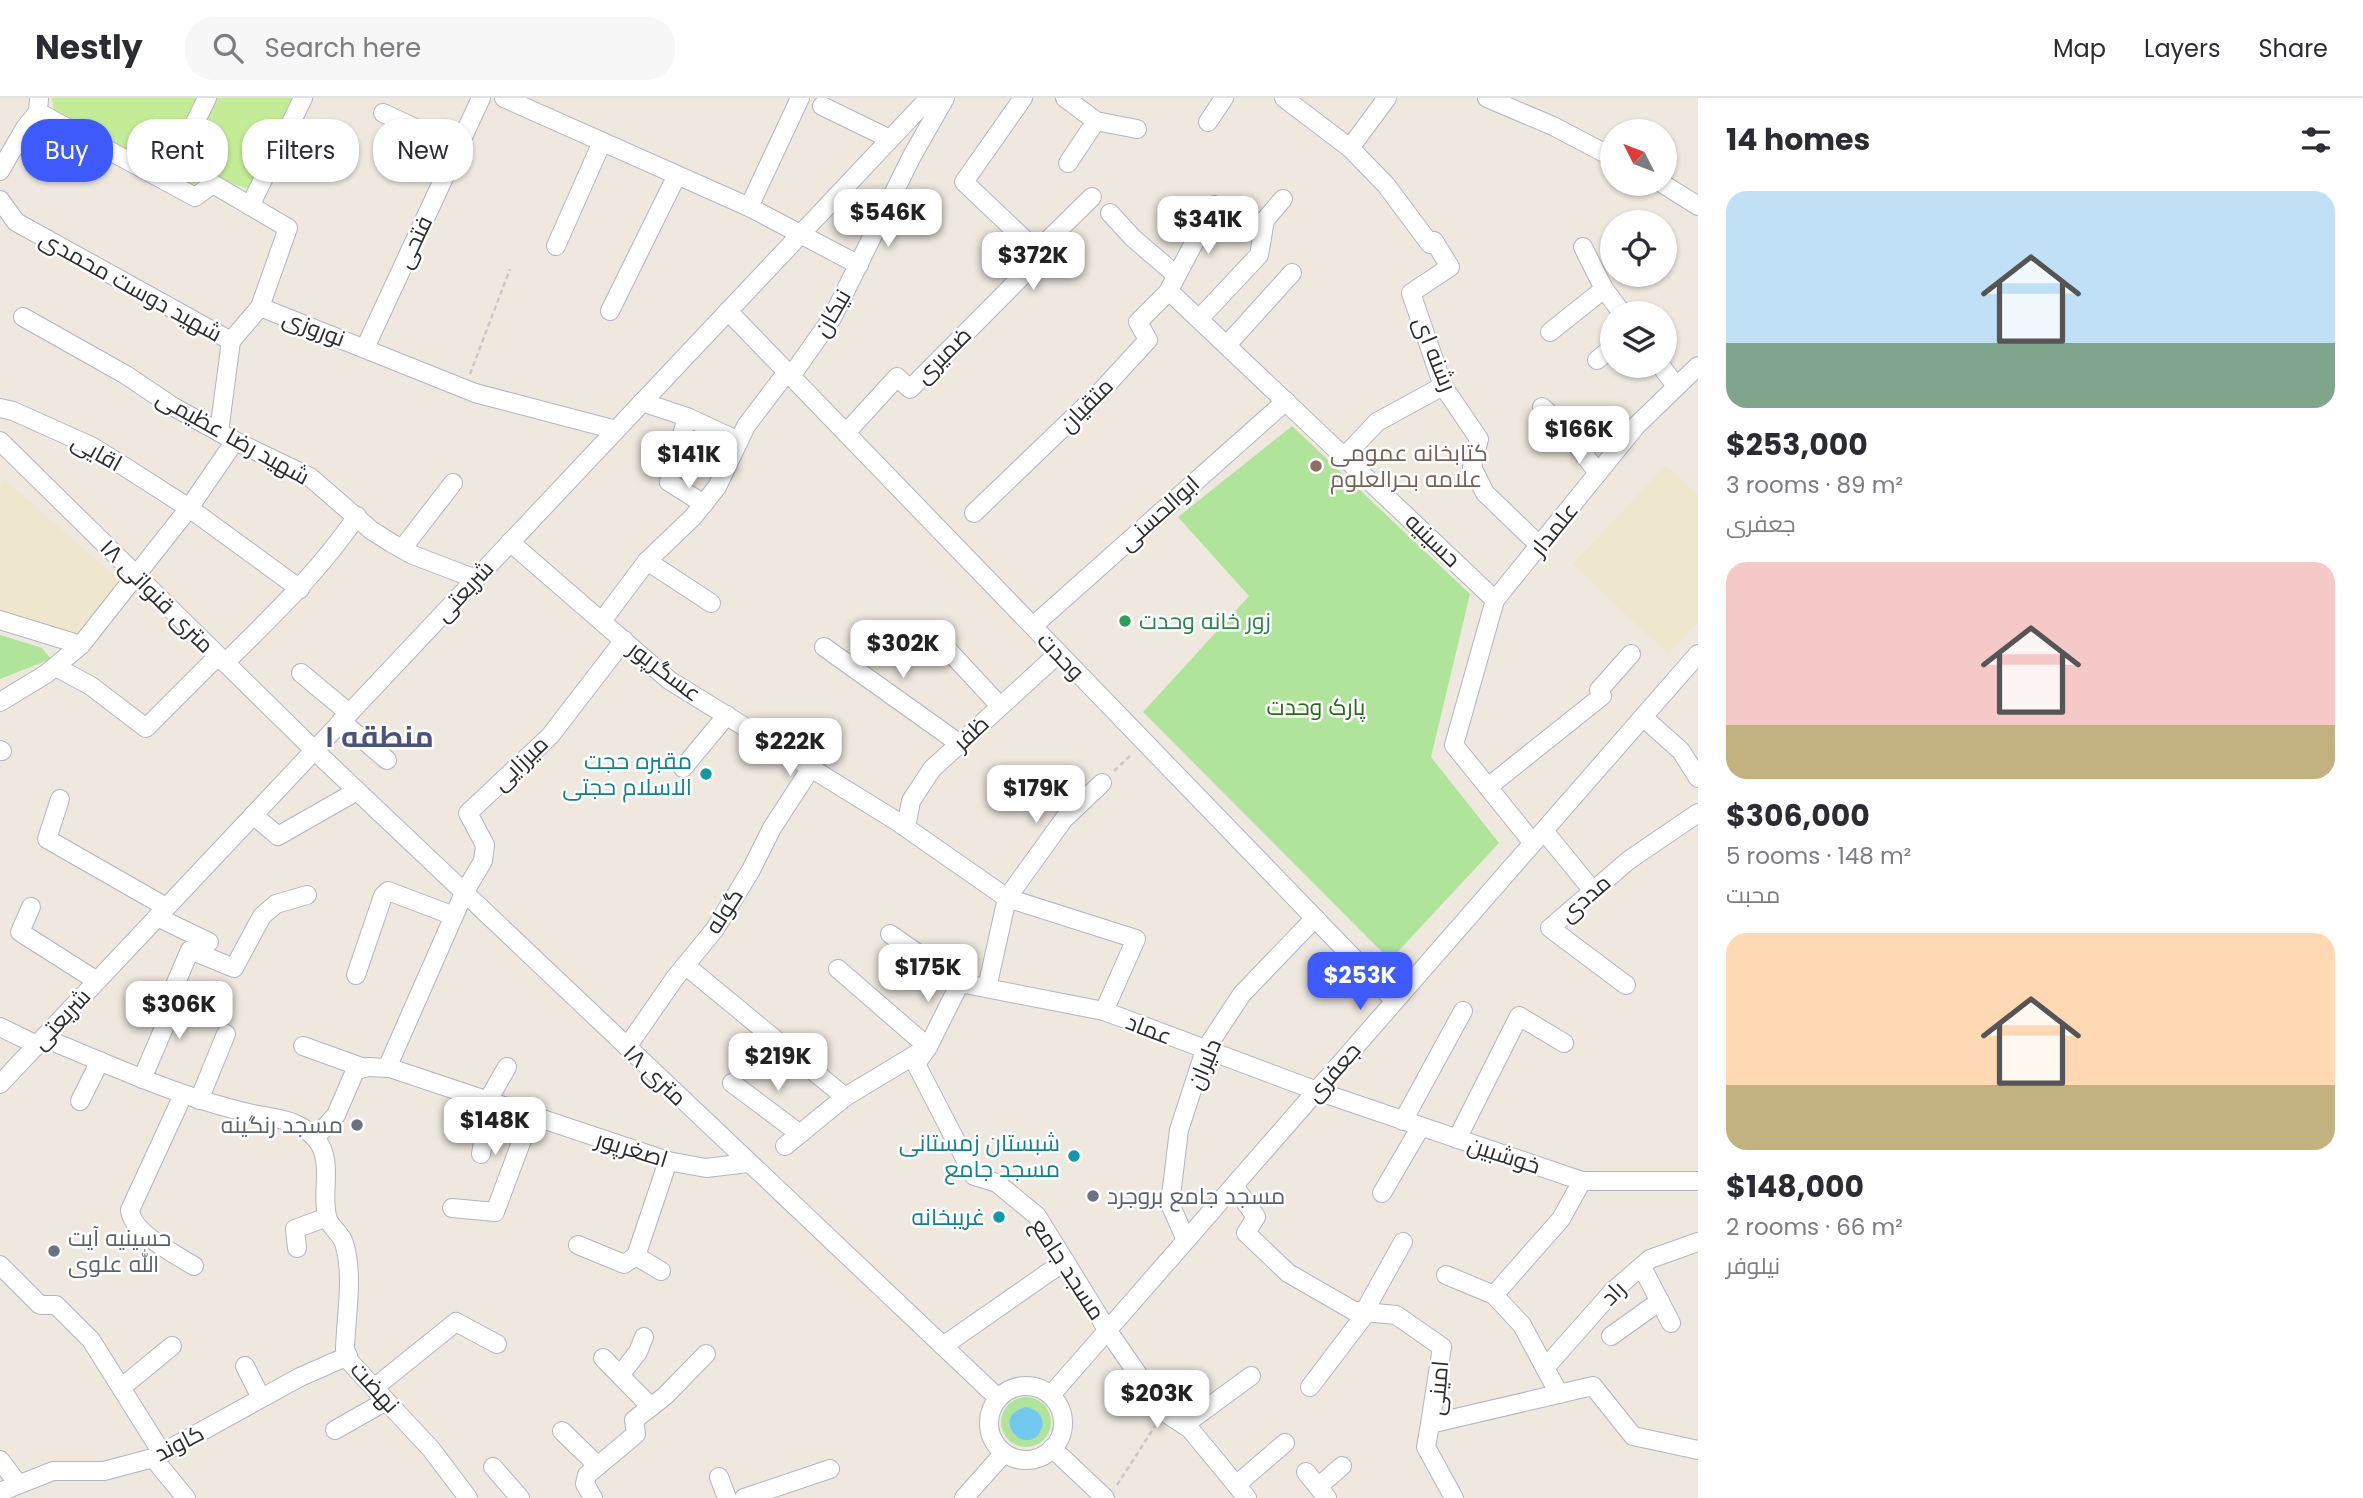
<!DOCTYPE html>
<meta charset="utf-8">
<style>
:root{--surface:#fff;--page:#f7f7f7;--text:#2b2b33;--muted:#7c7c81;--line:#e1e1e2;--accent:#3e5afc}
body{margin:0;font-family:Poppins,Cairo,sans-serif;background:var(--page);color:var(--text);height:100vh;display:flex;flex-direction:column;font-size:26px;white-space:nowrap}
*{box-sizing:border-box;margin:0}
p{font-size:23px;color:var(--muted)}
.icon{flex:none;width:38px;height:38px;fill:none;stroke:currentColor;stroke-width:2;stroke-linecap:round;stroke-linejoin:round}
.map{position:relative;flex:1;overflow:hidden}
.side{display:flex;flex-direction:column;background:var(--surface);width:665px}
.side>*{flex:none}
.hud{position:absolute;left:21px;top:21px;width:665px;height:63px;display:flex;gap:14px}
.needle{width:46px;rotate:312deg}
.fabs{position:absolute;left:1600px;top:21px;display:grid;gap:14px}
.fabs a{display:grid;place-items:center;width:77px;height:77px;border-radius:50%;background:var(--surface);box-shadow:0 2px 5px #0004;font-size:35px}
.price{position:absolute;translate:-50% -60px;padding:0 16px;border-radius:14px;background:#fff;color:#222;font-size:23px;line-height:46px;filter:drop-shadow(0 2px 4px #0008)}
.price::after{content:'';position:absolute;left:50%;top:42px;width:21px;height:16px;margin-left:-10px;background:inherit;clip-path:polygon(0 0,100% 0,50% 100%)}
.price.on{background:var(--accent);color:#fff}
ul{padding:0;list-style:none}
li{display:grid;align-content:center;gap:14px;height:371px;padding:0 28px}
li span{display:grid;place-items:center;height:217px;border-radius:21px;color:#555}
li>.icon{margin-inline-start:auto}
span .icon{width:126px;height:126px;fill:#fffc;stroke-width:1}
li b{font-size:30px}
h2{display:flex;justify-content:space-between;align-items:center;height:84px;padding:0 28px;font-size:30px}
.tag{padding:0 24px;border-radius:28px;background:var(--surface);box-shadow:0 2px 5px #0004;font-size:24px;line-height:63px}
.tag.on{background:var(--accent);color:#fff}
header{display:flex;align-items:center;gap:42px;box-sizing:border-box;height:98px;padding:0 35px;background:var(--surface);border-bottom:2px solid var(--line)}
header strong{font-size:33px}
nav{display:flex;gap:38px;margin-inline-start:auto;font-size:24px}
.search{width:490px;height:63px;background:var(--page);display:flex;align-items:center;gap:18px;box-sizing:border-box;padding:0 24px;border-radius:28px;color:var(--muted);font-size:26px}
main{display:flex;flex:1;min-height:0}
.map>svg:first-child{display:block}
</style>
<header>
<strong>Nestly</strong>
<div class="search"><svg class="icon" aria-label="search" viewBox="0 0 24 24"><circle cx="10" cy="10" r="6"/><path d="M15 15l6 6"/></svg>Search here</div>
<nav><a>Map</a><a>Layers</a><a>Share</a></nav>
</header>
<main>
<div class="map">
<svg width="1698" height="1400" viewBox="0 0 1698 1400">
<rect width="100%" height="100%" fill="#eee8df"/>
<g fill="#efe6ce">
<polygon points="1666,367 1698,397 1698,524 1668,556 1573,466"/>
<polygon points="4,381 120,483 78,541 0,515 0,389"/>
</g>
<g fill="#b1e49b">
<polygon points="1292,328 1470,496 1431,659 1499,745 1390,862 1143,614 1249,498 1178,419"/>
<polygon points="0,537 42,550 51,561 0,581"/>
<circle cx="1026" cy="1324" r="25"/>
</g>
<polygon fill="#c4ec97" points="52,0 293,0 249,91 213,80 189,87 54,14"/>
<path fill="#71c9f0" d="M1025,1309c11,1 22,11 16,23 -14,29 -53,-12 -16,-23z"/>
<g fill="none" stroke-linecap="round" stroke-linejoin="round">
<defs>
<g id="minor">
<polyline points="504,0 749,109 859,167"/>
<polyline points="1065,0 1096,23 1137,31"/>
<polyline points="1284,0 1350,50 1386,87 1430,146 1434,143 1450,169 1411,195 1443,288 1479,341 1472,369 1485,395 1540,448"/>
<polyline points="1487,0 1553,28 1612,59"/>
<polyline points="822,8 890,41"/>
<polyline points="383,15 458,50"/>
<polyline points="1208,24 1224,0"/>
<polyline points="1350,50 1387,0"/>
<polyline points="180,55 207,0"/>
<polyline points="1068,65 1096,23"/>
<polyline points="0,73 25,30 38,14"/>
<polyline points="1663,86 1698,108"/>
<polyline points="0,102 16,124 231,243 260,209 288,130 213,86 195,99 38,14 39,0"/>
<polyline points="250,108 303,0"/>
<polyline points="749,109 800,0"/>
<polyline points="1110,115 1133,140 1176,177"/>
<polyline points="556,148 602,44"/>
<polyline points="1583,149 1604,191 1622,215"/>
<polyline points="1037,153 1092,99"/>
<polyline points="1169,193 1495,502 1454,647 1533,745"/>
<polyline points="260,209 475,295 616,332"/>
<polyline points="610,213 677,77"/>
<polyline points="728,213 1395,903"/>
<polyline points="23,219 126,277 172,308 235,343 310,379 371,432 393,446 413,457 476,481"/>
<polyline points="1199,221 1259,157 1265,122 1283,101"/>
<polyline points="1550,234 1604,191"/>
<polyline points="1227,247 1292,175"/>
<polyline points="365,250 481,0"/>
<polyline points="1597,262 1612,250"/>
<polyline points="1661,268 1676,288"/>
<polyline points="791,278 832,220 912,58 945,0"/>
<polyline points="642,304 687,319 739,343"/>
<polyline points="1542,309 1560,325 1598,375"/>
<polyline points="0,310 13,313 91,348 125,369 189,410 300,491"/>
<polyline points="687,319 669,384 704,406"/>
<polyline points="219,334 231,243"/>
<polyline points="846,335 897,279 910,291 1042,158 964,84 1023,0"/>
<polyline points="0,343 314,652 998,1300"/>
<polyline points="1345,358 1377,324 1443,288"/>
<polyline points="974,415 1102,292 1148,242 1138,224 1168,194 1214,107"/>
<polyline points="510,444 669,582 898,724 1007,800 1136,841 1104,913 1317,993 1582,1083 1698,1083"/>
<polyline points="402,451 453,385"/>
<polyline points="647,463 711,505"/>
<polyline points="1495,502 1636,328 1698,268"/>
<polyline points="0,522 81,547"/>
<polyline points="602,523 647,463 693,419 717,389 746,328 787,274"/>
<polyline points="1033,528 1286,303"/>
<polyline points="936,539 1000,608"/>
<polyline points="824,549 960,646"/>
<path d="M225,565c47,-47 94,-91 132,-147"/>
<polyline points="56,569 91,588 146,630 218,558"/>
<polyline points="301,575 349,615"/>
<polyline points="0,604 46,576 81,547 189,410 235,343"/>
<polyline points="1643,619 1681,653 1698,680"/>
<polyline points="341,623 387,662"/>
<polyline points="0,652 2,653"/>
<polyline points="683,670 727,617"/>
<polyline points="1488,689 1602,598 1599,592 1631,556"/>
<polyline points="60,701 47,741 166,809"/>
<polyline points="253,717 278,738 357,693"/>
<polyline points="906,729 911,703 932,671 1059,555"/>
<polyline points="1544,733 1593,793"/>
<polyline points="31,809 20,834 97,883"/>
<polyline points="157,819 209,844"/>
<polyline points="890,836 960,885"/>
<polyline points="685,867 845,999"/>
<polyline points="838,871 928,949 916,966 974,1078 997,1085 1037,1118 1108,1233 1164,1314 1190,1331 1247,1400"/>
<polyline points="356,877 383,798 388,793 454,818"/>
<polyline points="1626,887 1550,830 1629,762 1698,715"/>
<polyline points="987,890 1007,800 1064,721 1102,685"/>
<polyline points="0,929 37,947"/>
<path d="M44,940c69,28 136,60 209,76 24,5 46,5 63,25 18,21 5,52 11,77 2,11 14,17 17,27 10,32 2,72 1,106l5,13 81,87 37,49"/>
<polyline points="303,948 364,970"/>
<polyline points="627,949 675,880 715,831 751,772 772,730 811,670"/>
<polyline points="387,970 464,795 483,763 485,747 468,715 550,638 624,542"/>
<polyline points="142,981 181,890 175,887 190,852 234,870 262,818 276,806 307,797"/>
<polyline points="732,985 800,1036"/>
<polyline points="0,986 929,0"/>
<path d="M183,997l-53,115c2,23 45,44 64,56"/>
<polyline points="199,1002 226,936"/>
<polyline points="80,1003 100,963"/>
<polyline points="1403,1023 1463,913"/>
<polyline points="315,1040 336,1017 355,973 367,969 390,970 668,1063 706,1070 748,1065"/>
<polyline points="1457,1041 1519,918 1564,945"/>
<polyline points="785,1048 845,999 928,949 960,885 1104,913"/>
<polyline points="481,1056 484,1039 481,1034 487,1004 507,969"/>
<polyline points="1235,1089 1256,1119 1246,1135 1288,1175 1354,1213 1396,1217 1442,1249 1430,1326 1593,1288 1633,1338 1698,1352"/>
<polyline points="1382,1095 1420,1030"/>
<polyline points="452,1110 495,1114 531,1018"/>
<polyline points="1186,1142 1170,1106 1179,1032 1205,952 1242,896 1315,820"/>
<polyline points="578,1147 624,1166 636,1158 668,1063"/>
<polyline points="297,1150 295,1131 327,1119"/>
<polyline points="636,1158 661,1173"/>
<polyline points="0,1167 40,1207 56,1207 91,1242 162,1355"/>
<polyline points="1642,1169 1671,1225"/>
<polyline points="1446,1177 1494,1197 1522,1227 1559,1296"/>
<polyline points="1494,1197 1561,1121 1582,1083"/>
<polyline points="1364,1214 1403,1144"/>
<polyline points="1611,1238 1660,1203"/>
<polyline points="943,1248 1065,1163"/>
<polyline points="603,1260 651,1309"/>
<polyline points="245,1268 261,1300"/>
<polyline points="1545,1270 1613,1193 1650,1161 1698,1144"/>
<polyline points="620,1277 638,1254 644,1239"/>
<circle cx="1026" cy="1325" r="37"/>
<polyline points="122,1289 172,1248"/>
<polyline points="1310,1289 1367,1214"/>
<polyline points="374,1290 456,1224 497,1246"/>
<polyline points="1051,1297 1698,556"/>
<polyline points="1430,1326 1426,1349 1454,1400"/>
<polyline points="1184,1327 1251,1278"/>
<polyline points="335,1332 386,1303"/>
<polyline points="562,1333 598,1368"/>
<polyline points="1052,1350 1105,1400"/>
<polyline points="153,1360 186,1400"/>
<polyline points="0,1362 18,1386"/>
<polyline points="493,1369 520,1400"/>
<polyline points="1306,1374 1327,1400"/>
<polyline points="719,1379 727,1400"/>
<polyline points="1236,1387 1285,1345"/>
<polyline points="1319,1388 1342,1368"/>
<polyline points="0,1394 53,1373 104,1373 153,1360 300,1279 348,1258"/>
<polyline points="593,1400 585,1386 587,1377 636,1336 634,1322 665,1298 706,1256"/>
<polyline points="744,1400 830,1371"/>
<polyline points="964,1400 1004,1355"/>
</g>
</defs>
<use href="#minor" stroke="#b2b4c0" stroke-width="20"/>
<g stroke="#c8c8c8" stroke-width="2.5" stroke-dasharray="5 3.5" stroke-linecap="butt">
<polyline points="470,276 510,171"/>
<polyline points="1114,673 1132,656"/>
<polyline points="1117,1387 1155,1328"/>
</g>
<use href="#minor" stroke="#fff" stroke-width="18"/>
</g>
<circle fill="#8d6e63" stroke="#fff" stroke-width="2.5" cx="1316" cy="368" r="7"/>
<circle fill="#2e9e5b" stroke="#fff" stroke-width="2.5" cx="1125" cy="523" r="7"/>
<g fill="#0f9aa8" stroke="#fff" stroke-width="2.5">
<circle cx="706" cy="676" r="7"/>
<circle cx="1074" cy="1058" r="7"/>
<circle cx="999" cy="1119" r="7"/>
</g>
<g fill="#6b7280" stroke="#fff" stroke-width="2.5">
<circle cx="357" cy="1027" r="7"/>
<circle cx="1093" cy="1098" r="7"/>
<circle cx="54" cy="1153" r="7"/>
</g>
<g text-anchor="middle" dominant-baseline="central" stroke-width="5" stroke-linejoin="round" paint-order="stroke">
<g font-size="23" fill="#2c2c2c" stroke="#fff">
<text transform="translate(414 144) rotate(-65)">فتحی</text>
<text transform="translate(131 188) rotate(29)">شهید دوست محمدی</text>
<text transform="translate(832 215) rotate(-60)">نیکان</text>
<text transform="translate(314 230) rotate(21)">نوروزی</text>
<text transform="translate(1435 256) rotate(68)">رشنه ای</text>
<text transform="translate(943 257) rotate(-45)">ضمیری</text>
<text transform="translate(1086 307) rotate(-45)">متقیان</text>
<text transform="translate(233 339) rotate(29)">شهید رضا عظیمی</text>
<text transform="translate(97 354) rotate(29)">اقایی</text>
<text transform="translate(1159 415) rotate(-42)">ابوالحسنی</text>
<text transform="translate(1554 431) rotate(-51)">علمدار</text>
<text transform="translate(1433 442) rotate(44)">حسینیه</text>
<text transform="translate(464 493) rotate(-47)">شریعتی</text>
<text transform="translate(157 498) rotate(45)">۱۸ متری قنواتی</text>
<text transform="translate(1061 558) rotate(46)">وحدت</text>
<text transform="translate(665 573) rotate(37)">عسگرپور</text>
<text transform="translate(971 635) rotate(-43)">ظفر</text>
<text transform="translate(520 665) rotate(-44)">میرزایی</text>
<text transform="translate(1585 800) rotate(-41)">مددی</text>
<text transform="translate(724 813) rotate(-57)">گوله</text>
<text transform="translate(61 921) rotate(-47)">شریعتی</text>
<text transform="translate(1149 931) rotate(21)">عماد</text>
<text transform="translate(1204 966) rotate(-67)">دلیران</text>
<text transform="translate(1333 974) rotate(-49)">جعفری</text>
<text transform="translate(655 977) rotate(44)">۱۸ متری</text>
<text transform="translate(632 1051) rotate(17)">اصغرپور</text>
<text transform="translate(1504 1057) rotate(18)">خوشبین</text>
<text transform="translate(1068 1171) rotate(57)">مسجد جامع</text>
<text transform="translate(1613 1195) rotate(-45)">راد</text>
<text transform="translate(375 1289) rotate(48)">نهضت</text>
<text transform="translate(1438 1290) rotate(-85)">امینی</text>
<text transform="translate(179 1345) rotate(-27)">کاوند</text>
</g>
<g font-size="23" fill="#785e54" stroke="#fff" text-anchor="start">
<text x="1330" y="355">کتابخانه عمومی<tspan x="1330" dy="26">علامه بحرالعلوم</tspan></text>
</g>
<g font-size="23" fill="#27864d" stroke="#fff" text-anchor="start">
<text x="1139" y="523">زور خانه وحدت</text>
</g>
<g font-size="23" fill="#286b1a" stroke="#fff">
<text x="1316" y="609">پارک وحدت</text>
</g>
<g font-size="23" fill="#0d838f" stroke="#fff" text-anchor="end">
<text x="692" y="663">مقبره حجت<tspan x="692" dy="26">الاسلام حجتی</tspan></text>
<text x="1060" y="1045">شبستان زمستانی<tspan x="1060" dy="26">مسجد جامع</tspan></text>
<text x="985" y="1119">غریبخانه</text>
</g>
<g font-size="23" fill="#5b616d" stroke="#fff" text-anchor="start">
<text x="343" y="1027" text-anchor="end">مسجد رنگینه</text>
<text x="1107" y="1098">مسجد جامع بروجرد</text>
<text x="68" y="1140">حسینیه آیت<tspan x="68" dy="26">الله علوی</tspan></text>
</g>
<g font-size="30" font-weight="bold" fill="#4c527e" stroke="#fff">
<text x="379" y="638">منطقه ۱</text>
</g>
</g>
</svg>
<div class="fabs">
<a><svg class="needle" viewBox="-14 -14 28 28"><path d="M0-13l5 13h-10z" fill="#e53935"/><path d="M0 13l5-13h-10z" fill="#7c7c81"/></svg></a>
<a><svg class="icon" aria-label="locate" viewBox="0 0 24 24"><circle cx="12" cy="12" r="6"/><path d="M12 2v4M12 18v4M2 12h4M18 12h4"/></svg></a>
<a><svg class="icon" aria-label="layers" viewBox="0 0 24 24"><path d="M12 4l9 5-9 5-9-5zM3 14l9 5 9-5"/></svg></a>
</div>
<b class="price" style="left:888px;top:151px">$546K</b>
<b class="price" style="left:1208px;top:158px">$341K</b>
<b class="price" style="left:1033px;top:194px">$372K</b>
<b class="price" style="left:1579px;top:368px">$166K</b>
<b class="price" style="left:689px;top:393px">$141K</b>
<b class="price" style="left:903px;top:582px">$302K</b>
<b class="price" style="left:790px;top:680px">$222K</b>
<b class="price" style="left:1036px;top:727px">$179K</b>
<b class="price" style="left:928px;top:906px">$175K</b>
<b class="price on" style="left:1360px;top:914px">$253K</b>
<b class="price" style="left:179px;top:943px">$306K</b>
<b class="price" style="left:778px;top:995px">$219K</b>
<b class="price" style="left:495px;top:1059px">$148K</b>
<b class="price" style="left:1157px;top:1332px">$203K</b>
<div class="hud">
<a class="tag on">Buy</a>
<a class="tag">Rent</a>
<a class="tag">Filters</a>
<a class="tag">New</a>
</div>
</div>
<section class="side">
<h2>14 homes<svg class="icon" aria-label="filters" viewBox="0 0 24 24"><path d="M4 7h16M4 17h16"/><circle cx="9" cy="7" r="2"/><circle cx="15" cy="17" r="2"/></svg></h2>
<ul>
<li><span style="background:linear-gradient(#bfe0f5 70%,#7fa58c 0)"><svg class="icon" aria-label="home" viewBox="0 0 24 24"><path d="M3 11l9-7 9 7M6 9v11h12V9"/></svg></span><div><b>$253,000</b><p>3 rooms · 89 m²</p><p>جعفری</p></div></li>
<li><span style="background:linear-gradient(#f6c9c9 75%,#c2b280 0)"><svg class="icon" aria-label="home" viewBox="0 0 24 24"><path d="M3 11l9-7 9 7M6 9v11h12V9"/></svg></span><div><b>$306,000</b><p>5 rooms · 148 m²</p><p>محبت</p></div></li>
<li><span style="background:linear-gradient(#ffd9b3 70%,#c2b280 0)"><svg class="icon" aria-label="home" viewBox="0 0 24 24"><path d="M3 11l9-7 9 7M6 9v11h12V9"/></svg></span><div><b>$148,000</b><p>2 rooms · 66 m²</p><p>نیلوفر</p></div></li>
</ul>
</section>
</main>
